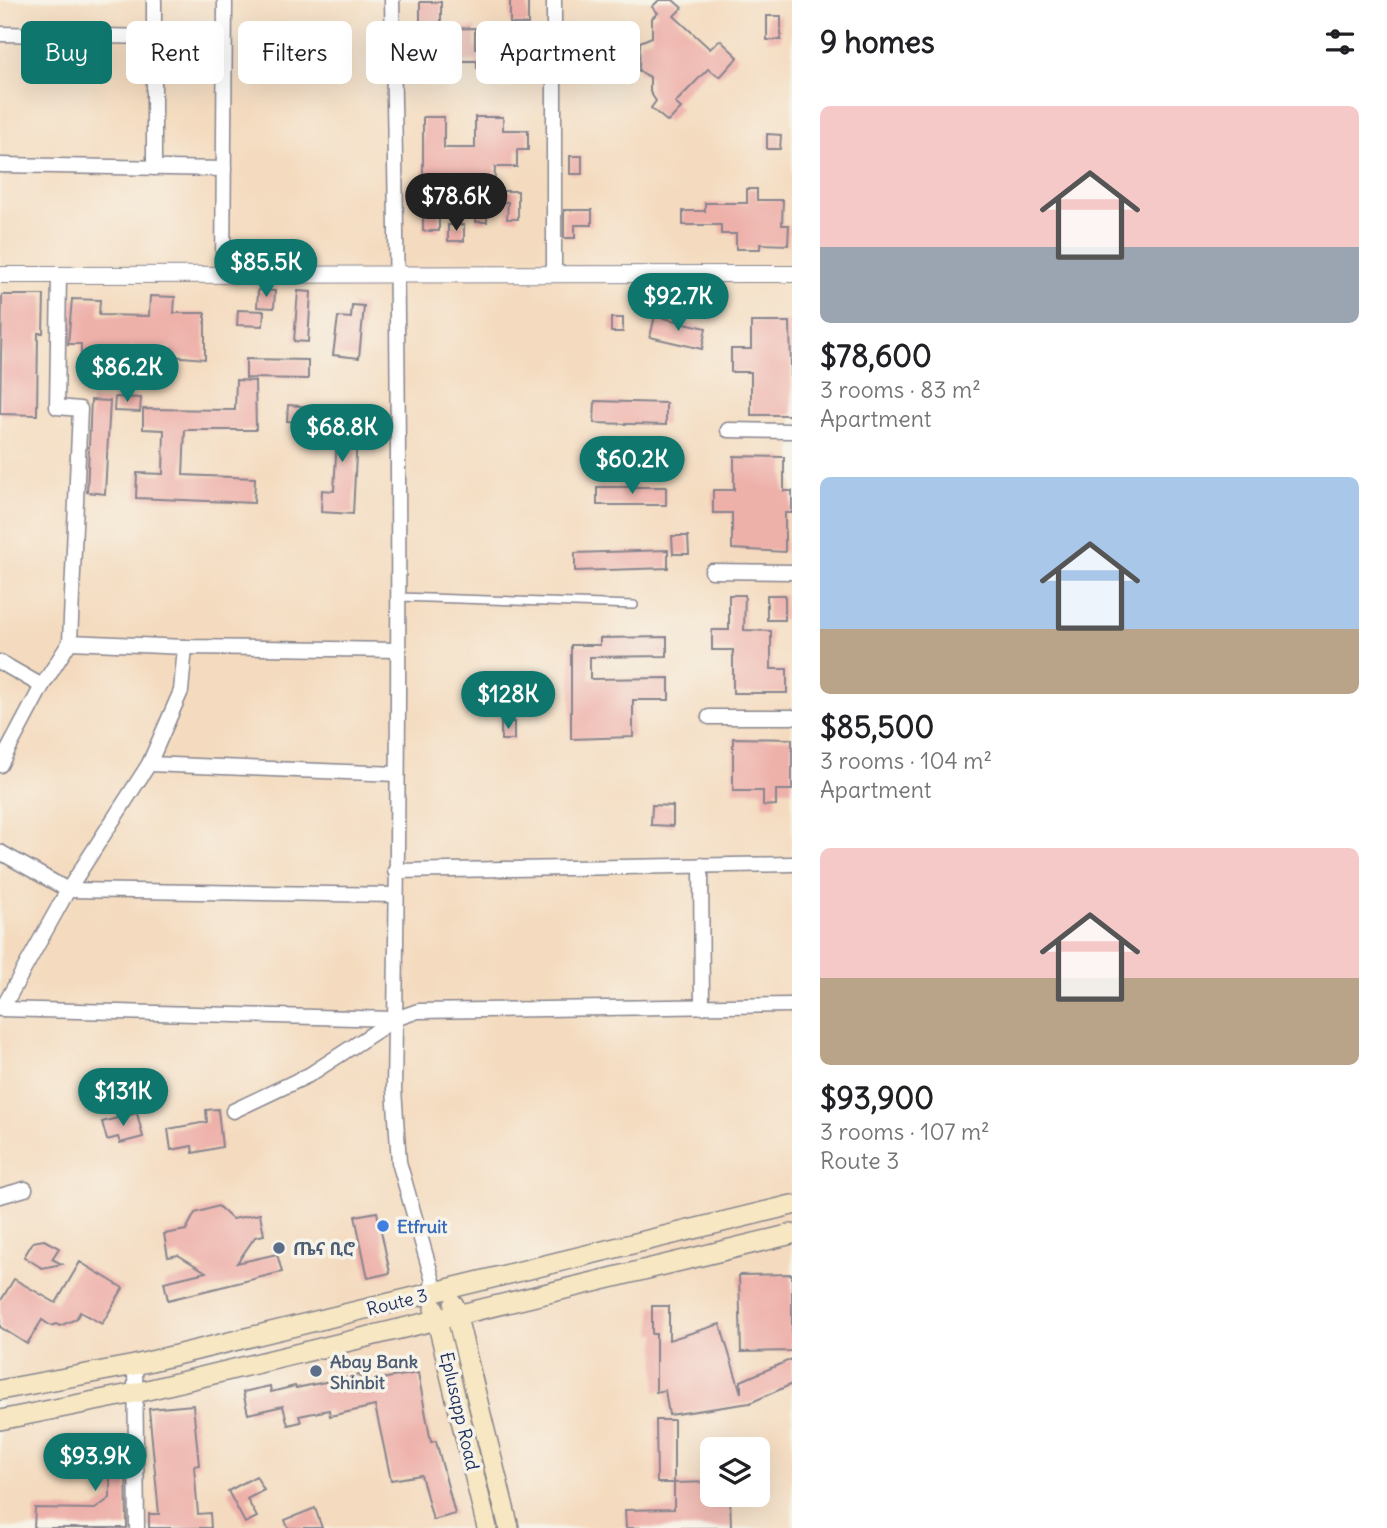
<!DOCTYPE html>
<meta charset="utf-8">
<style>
:root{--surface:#fff;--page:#f2f2f2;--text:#202124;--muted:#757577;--accent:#0f766e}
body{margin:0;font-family:Delius,"Noto Sans Ethiopic",sans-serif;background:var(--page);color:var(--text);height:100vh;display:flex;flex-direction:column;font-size:26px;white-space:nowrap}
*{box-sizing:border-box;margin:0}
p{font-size:23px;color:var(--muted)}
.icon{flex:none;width:38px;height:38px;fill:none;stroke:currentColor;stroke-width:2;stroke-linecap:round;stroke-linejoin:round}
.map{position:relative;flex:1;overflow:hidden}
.details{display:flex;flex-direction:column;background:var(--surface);width:595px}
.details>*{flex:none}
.hud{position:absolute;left:21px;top:21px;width:665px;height:63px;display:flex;gap:14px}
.buttons{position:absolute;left:700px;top:1437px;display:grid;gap:14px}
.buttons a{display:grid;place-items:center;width:70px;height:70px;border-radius:10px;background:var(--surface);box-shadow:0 7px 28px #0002;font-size:35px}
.price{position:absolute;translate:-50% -60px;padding:0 16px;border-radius:24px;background:var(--accent);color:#fff;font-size:23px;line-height:46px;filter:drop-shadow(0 2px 4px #0008)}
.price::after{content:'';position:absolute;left:50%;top:42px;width:21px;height:16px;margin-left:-10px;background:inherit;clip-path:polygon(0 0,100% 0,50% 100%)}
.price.current{background:#222;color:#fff}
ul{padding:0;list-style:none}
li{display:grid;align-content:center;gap:14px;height:371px;padding:0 28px}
li span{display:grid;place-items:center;height:217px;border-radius:10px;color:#555}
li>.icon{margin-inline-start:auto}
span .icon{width:126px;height:126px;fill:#fffc;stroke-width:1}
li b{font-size:30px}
h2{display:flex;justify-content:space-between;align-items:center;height:84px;padding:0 28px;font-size:30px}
.chip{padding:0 24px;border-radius:10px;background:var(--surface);box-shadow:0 7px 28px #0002;font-size:24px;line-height:63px}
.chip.current{background:var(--accent);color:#fff}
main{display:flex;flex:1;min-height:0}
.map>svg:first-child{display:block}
</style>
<main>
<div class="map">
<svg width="792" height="1528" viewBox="0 0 792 1528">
<rect width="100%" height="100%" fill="#f7f3e8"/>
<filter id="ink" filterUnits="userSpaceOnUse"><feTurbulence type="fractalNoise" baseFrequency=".0143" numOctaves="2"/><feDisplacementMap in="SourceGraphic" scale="14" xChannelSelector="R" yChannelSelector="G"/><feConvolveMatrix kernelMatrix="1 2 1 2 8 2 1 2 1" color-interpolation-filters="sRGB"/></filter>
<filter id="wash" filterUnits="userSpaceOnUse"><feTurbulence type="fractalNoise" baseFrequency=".00686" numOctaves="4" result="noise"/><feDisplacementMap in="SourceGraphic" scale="28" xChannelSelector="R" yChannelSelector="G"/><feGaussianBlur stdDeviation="1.57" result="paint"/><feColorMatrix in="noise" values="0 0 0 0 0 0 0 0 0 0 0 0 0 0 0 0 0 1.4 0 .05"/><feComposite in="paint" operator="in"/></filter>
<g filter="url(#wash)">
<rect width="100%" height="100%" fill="#f4dbbf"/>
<g id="blocks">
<g fill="#eeb1aa">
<rect x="510" y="0" width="18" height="24"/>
<polygon points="659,0 673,0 682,8 674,16 710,49 720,40 738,57 720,77 708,69 675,103 681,108 668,122 651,108 656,101 650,92 650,77 639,71 640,42 652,37 652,18 658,13 652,7"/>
<rect x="420" y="2" width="21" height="36"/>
<rect x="767" y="16" width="14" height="24"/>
<polygon points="475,28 475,48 489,48 489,68 477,68 477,61 442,61 442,29"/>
<polygon points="423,117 444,117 444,148 475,148 475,117 503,117 503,130 528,130 528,150 517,150 517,167 495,167 494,191 518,191 518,219 507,219 508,202 487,202 487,222 476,222 476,200 439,200 439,231 423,231"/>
<polygon points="767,134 781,135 780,149 767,149"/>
<rect x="570" y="156" width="12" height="18"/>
<polygon points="747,189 757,189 757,200 783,200 782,225 789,225 788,245 760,244 760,249 736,249 736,234 721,234 721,225 683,225 683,211 705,211 705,203 747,203"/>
<polygon points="564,210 592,210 592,225 575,225 575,238 564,238"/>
<rect x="448" y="225" width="16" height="16"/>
<polygon points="258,290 275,291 274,308 257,307"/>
<polygon points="298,291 311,292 308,342 294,341"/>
<polygon points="2,295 44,295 43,333 38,333 37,415 0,414"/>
<polygon points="150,296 175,297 174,313 205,313 205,359 171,356 171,348 129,347 129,365 81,365 81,344 68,344 72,299 100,300 99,315 149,316"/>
<polygon points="352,305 364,306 359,358 333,355 338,317 351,318"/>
<polygon points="238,310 264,311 263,326 237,325"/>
<polygon points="655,316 706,328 702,349 650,337"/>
<rect x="611" y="318" width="12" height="14"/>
<polygon points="751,322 790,322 792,415 751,415 751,372 731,372 731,349 751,349"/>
<polygon points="246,359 308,360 308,379 246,378"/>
<polygon points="236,380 255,381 256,430 185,430 183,475 255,478 254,503 136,498 137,473 163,474 164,430 143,429 143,409 235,410"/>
<polygon points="115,397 141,398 140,412 114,411"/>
<polygon points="91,400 110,401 105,494 87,492"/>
<polygon points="595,401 666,403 666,425 594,423"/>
<polygon points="288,405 323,408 322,423 287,421"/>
<polygon points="328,413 358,415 353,514 321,512 322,490 334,491 337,437 326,436"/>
<rect x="599" y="444" width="68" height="17"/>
<polygon points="734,456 784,457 784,491 792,491 792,513 785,513 785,552 732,549 732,513 713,513 713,490 734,490"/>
<rect x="597" y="487" width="69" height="18"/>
<polygon points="672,536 688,536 689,554 673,554"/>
<polygon points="668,550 668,568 575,571 575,553"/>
<polygon points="729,595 745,595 744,630 771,631 771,669 787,669 787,693 733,693 733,650 712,650 712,630 729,630"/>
<rect x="767" y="595" width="18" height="25"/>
<polygon points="667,637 667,656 590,657 590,679 669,678 669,700 633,700 633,737 571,739 571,645 600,645 600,638"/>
<rect x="501" y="722" width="13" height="18"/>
<polygon points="733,738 792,739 792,790 776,790 776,805 763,806 763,791 733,791"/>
<polygon points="652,805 673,806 673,826 651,825"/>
<polygon points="218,1109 222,1147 193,1153 192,1146 171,1150 168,1129 207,1122 206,1110"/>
<polygon points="137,1113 143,1137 120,1143 118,1137 107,1140 102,1122"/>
<polygon points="218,1206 232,1219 260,1214 264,1235 255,1237 237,1263 277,1254 282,1272 168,1300 164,1282 206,1272 178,1255 168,1257 164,1234 186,1230 195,1213"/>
<polygon points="377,1212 390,1273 368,1278 355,1216"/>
<polygon points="44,1240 59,1248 52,1259 62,1264 42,1268 24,1257 33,1242"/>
<polygon points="80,1262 123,1288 102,1324 80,1312 76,1319 60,1326 56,1324 51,1326 42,1320 27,1344 0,1327 0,1302 14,1279 56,1303"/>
<polygon points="792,1274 792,1351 741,1352 739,1275"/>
<polygon points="652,1306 669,1306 669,1340 720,1324 741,1393 741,1381 792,1359 792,1384 750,1403 669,1415 665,1390 656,1392 656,1334 652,1334"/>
<polygon points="418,1373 431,1442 436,1441 455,1514 433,1520 421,1475 391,1480 375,1406 330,1416 329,1410 299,1416 301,1422 288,1425 283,1406 248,1414 243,1392 270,1386 271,1392 295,1386 296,1388 359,1375 361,1382"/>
<polygon points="193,1405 199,1465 194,1466 198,1514 210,1513 211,1528 149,1528 149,1514 159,1514 149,1409"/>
<polygon points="656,1420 674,1420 674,1483 657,1483"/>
<polygon points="83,1444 126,1444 127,1528 34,1528 35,1508 95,1509 110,1498 110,1474 83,1474"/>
<polygon points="256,1476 264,1490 247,1499 257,1517 245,1523 228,1491"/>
<polygon points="712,1482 712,1494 730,1494 731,1528 626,1528 625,1510 674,1509 674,1483"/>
<polygon points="315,1508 322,1528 288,1528 285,1520"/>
</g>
</g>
</g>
<g filter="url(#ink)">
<use href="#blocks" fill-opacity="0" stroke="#88858e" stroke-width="2"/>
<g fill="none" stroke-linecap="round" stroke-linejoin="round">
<defs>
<polyline id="service" points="399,597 634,605"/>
<g id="minor">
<path d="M392,0c8,363 8,726 2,1089l5,73 34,119 -3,13"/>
<polyline points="554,0 554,274"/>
<polyline points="0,34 153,37"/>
<polyline points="0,165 224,169"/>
<polyline points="154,168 154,0"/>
<polyline points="223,275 225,0"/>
<polyline points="728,430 792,431"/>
<polyline points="712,571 792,572"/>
<polyline points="70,642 185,647 399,650"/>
<polyline points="0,662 42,686"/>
<polyline points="709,717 792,717"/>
<polyline points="149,764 397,774"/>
<polyline points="0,765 42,686 70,642 80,409 57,407 59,275"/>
<polyline points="0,852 68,890 396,895"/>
<polyline points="701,865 702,1007"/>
<polyline points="395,871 792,864"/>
<polyline points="0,1009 394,1019"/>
<polyline points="2,1009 68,890 149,764 181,691 185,647"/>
<polyline points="233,1111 309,1075 395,1019 418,1011 792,1005"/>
<polyline points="0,1196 25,1189"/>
<polyline points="135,1365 137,1528"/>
</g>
<polyline id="tertiary" points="0,275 792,274"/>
<g id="secondary">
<polyline points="454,1305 509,1528"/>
<polyline points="434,1308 487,1528"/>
<polyline points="0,1390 135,1365 792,1205"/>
<polyline points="0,1420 135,1393 792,1234"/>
</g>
</defs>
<use href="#service" stroke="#88858e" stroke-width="10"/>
<use href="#minor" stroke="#88858e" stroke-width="17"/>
<use href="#tertiary" stroke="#88858e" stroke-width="18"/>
<use href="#secondary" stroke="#88858e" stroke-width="22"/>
<use href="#service" stroke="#fff" stroke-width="7"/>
<use href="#minor" stroke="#fff" stroke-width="14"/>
<use href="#tertiary" stroke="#fff" stroke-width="16"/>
<use href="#secondary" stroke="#f7e8c3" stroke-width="19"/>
</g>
</g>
<circle fill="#3f7fe0" stroke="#f7f3e8" stroke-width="2.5" cx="383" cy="1226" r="7"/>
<g fill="#5c6f8a" stroke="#f7f3e8" stroke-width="2.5">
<circle cx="279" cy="1248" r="7"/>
<circle cx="316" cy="1371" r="7"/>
</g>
<g text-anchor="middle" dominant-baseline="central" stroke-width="7" stroke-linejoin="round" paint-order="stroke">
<g font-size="18" font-weight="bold" fill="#366cbe" stroke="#f7f3e8" text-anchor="start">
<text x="397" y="1226">Etfruit</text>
</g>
<g font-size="18" font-weight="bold" fill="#4e5e75" stroke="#f7f3e8" text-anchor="start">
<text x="293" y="1248">ጤና ቢሮ</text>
<text x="330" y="1361">Abay Bank<tspan x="330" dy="21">Shinbit</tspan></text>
</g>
<g font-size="18" fill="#1b2f5e" stroke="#f7f3e8">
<text transform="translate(397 1302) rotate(-14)">Route 3</text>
<text transform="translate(460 1411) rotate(77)">Eplusapp Road</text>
</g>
</g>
</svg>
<div class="buttons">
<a><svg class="icon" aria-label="layers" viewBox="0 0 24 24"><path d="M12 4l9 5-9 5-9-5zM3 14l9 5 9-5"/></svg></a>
</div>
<b class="price current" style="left:456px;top:233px">$78.6K</b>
<b class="price" style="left:266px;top:299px">$85.5K</b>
<b class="price" style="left:678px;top:333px">$92.7K</b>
<b class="price" style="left:127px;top:404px">$86.2K</b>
<b class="price" style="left:342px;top:464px">$68.8K</b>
<b class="price" style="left:632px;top:496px">$60.2K</b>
<b class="price" style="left:508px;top:731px">$128K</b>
<b class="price" style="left:123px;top:1128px">$131K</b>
<b class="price" style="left:95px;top:1493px">$93.9K</b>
<div class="hud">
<a class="chip current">Buy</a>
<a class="chip">Rent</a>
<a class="chip">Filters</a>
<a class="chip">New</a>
<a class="chip">Apartment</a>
</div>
</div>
<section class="details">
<h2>9 homes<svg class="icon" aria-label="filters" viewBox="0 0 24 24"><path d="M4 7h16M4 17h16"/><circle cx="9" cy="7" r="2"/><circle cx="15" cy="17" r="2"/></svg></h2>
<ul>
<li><span style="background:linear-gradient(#f6c9c9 65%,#9aa5b1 0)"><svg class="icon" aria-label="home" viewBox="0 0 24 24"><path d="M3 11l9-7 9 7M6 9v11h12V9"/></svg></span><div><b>$78,600</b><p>3 rooms · 83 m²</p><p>Apartment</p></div></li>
<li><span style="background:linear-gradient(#a9c7e8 70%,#b9a48a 0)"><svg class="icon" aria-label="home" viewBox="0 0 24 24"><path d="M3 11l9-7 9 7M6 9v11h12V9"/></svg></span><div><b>$85,500</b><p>3 rooms · 104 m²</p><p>Apartment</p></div></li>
<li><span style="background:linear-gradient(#f6c9c9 60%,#b9a48a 0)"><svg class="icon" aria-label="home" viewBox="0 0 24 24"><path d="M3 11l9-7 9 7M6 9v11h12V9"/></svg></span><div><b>$93,900</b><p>3 rooms · 107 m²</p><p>Route 3</p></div></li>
</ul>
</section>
</main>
